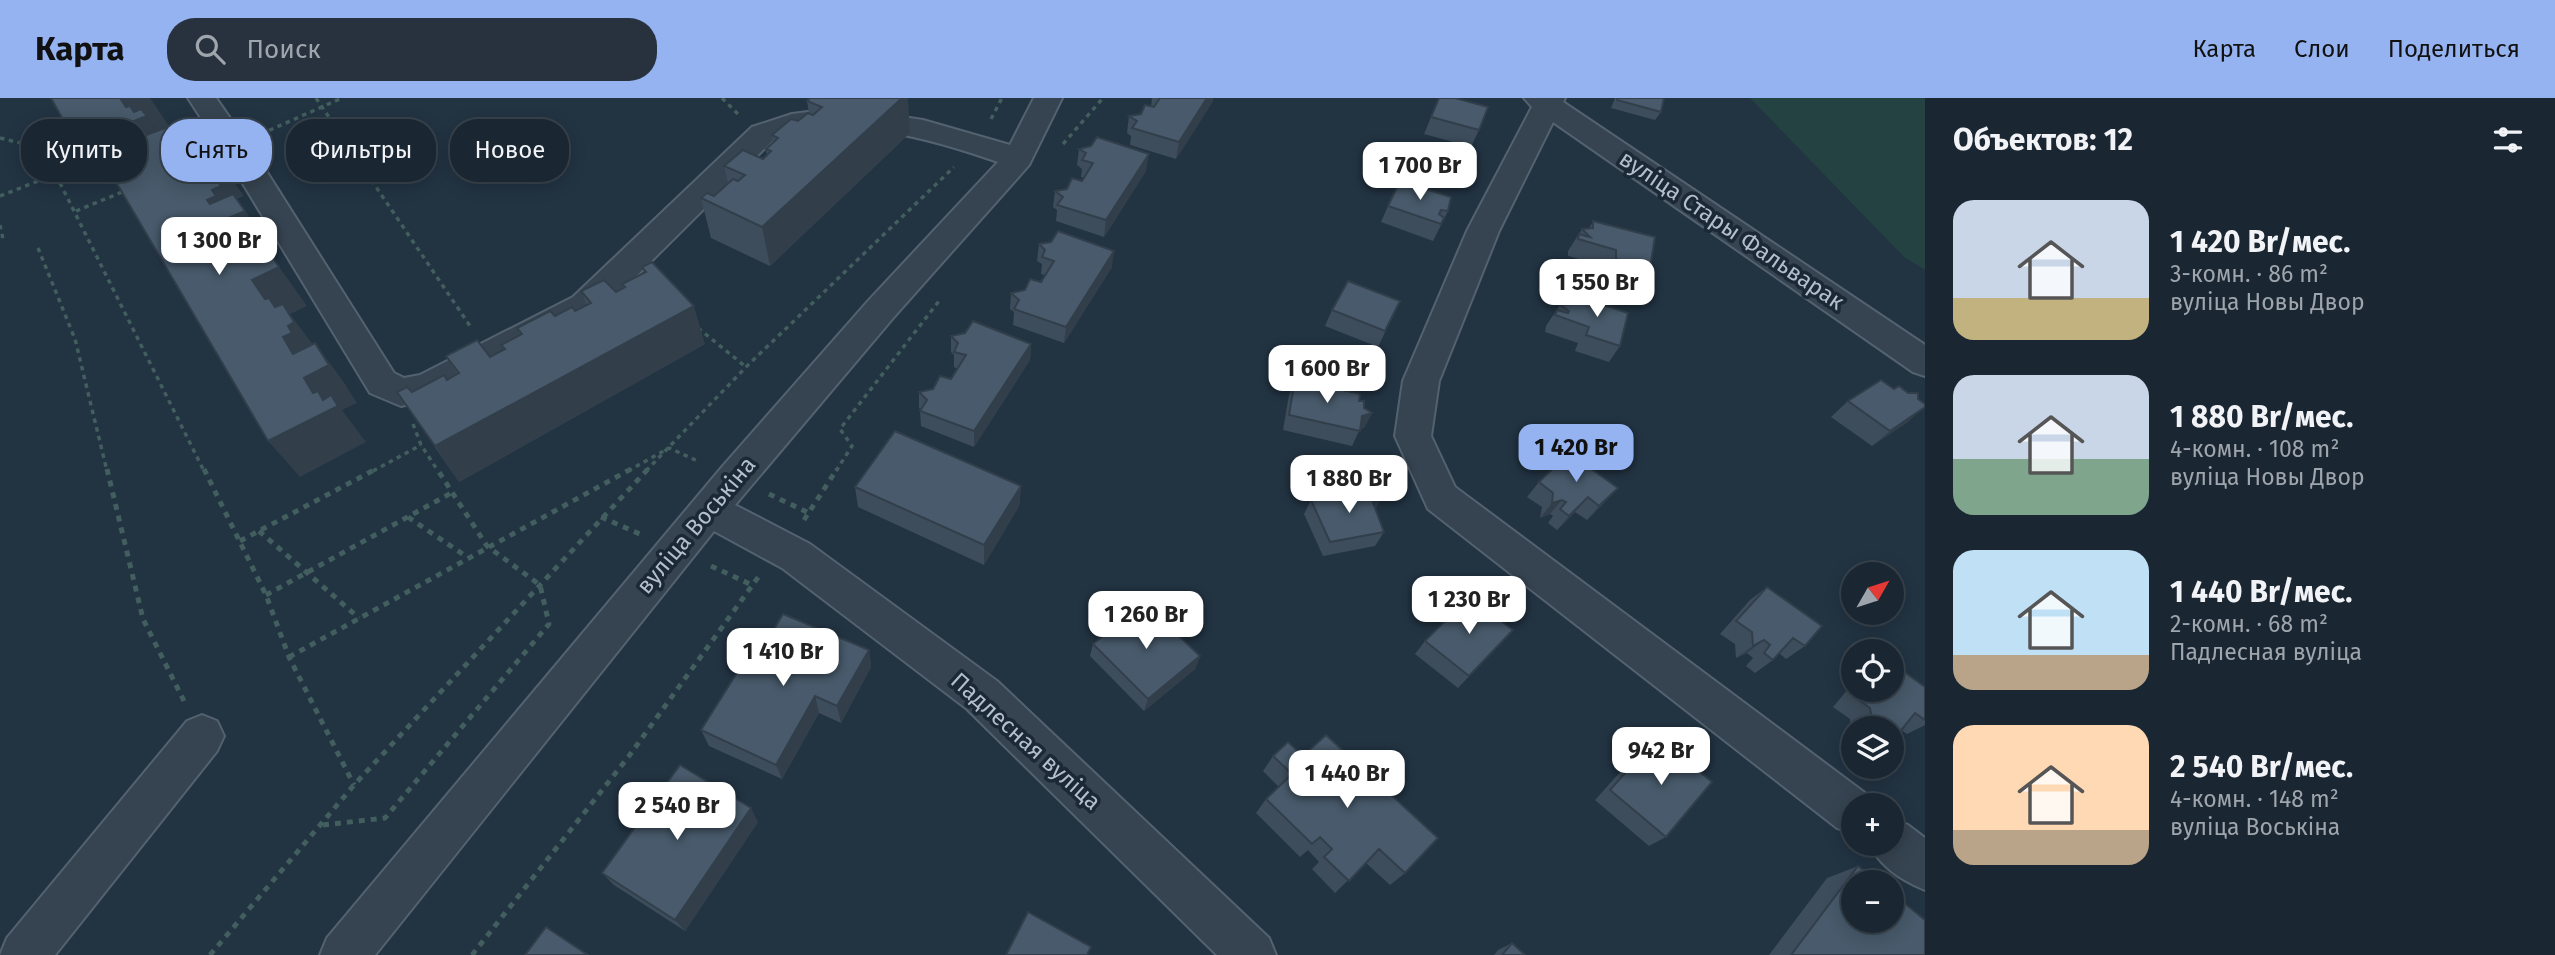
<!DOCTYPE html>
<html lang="ru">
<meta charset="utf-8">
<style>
:root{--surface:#1a2632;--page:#27323e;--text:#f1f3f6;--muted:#9fa5ac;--line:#38434d;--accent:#95b2f1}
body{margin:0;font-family:"Fira Sans",sans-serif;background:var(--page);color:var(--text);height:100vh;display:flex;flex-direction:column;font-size:26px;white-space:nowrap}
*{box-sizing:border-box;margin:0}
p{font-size:23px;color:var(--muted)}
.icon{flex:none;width:38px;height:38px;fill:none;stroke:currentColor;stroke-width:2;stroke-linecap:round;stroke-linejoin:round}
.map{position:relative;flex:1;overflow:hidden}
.drawer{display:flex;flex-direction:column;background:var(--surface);width:630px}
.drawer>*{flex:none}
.banner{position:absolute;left:21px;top:21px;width:665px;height:63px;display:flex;gap:14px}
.needle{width:46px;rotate:51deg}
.controls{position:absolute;left:1841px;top:464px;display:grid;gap:14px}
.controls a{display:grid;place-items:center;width:63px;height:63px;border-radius:50%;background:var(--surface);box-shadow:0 4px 18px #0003,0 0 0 2px var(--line);font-size:35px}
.price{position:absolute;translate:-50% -60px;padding:0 16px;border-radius:14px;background:#fff;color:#222;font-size:23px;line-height:46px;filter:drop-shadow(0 2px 4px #0008)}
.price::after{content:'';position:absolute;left:50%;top:42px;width:21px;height:16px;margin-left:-10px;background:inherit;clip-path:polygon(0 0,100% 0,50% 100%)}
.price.current{background:var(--accent);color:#111}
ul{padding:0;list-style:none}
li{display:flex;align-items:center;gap:21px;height:175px;padding:0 28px}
li span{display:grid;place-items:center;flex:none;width:196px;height:140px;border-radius:21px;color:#555}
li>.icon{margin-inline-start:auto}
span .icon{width:84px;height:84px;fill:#fffc;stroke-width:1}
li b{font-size:30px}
h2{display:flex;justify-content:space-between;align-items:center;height:84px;padding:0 28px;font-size:30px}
.pill{padding:0 24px;border-radius:28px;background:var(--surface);box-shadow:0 4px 18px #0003,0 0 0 2px var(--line);font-size:24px;line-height:63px}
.pill.current{background:var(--accent);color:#111}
header{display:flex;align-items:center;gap:42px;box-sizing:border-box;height:98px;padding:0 35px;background:var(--accent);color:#111}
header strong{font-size:33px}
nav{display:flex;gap:38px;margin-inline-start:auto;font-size:24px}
.search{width:490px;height:63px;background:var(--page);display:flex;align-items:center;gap:18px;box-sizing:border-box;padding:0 24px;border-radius:28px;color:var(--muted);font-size:26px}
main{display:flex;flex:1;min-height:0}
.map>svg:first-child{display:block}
</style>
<header>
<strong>Карта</strong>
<div class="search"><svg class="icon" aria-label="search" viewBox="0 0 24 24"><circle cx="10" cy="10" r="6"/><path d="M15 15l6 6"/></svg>Поиск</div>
<nav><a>Карта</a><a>Слои</a><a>Поделиться</a></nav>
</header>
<main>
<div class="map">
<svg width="1925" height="857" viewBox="0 0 1925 857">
<rect width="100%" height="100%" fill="#223342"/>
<polygon fill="#244242" points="1750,0 1925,0 1925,172 1904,159"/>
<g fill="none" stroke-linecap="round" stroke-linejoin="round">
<defs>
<g id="minor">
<polygon points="188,0 216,0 241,36 236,43 226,45 216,43"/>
<path d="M1034,0h28l-33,67 -136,153 -158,187 75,39 187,137 272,257 7,17h-59l-250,-246 -185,-141 -68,-37 -339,424h-55l7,-17 395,-471 147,-167 129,-138c-74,-25 -150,-48 -226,-21l-175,174 -158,82 -38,9 -31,-13 -145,-239 4,-7 11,-3 11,3 143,226 10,5 16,-3 153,-78 179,-170 40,-13 32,-4h32l67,10 87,25z"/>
<polygon points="1524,0 1565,0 1563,4 1925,247 1925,278 1913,274 1553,24 1499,133 1439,283 1431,338 1455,389 1869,698 1873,707 1853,707 1853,736 1837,730 1428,411 1395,338 1403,283 1467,133 1532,9"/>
<polygon points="202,617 217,623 224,638 217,653 55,857 0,857 7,840 187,623"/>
<path d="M1892,720l16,7 17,13v52c-22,-9 -46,-24 -55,-46h22z"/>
</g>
</defs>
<use href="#minor" stroke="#54626f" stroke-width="4"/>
<g stroke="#425e5e" stroke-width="3.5" stroke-dasharray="4.5 4.5" stroke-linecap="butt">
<polyline points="316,0 470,228"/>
<polyline points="722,0 739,17"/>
<polyline points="991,21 1002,0"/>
<polyline points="261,36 342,0"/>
<polyline points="0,40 33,48 46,57 204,373"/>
<polyline points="1063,46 1103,0"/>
<polyline points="0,98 56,76"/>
<polyline points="76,113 127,92"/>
<polyline points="0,127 3,141 0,143"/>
<polyline points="38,150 75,241 107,373"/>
<polyline points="698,230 746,269"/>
<polyline points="413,326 421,347 438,373"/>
<polyline points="373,373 421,347"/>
<polyline points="628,373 669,350 700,364"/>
<polyline points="646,373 746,269 954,69"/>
<polyline points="836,373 852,348 840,331 939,203"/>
</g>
<g stroke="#425e5e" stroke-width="5" stroke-dasharray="6 6" stroke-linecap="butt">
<polyline points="107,371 143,521 184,603"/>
<polyline points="204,371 266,497 289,559 354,687"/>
<polyline points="769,396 809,415"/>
<polyline points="408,419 467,459"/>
<polyline points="601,419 642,437"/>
<polyline points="804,422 837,371"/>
<polyline points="259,433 359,520"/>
<polyline points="240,443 376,371"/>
<polyline points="711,468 752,487"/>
<polyline points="266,497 453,394"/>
<polyline points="289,559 631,371"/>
<polyline points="323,727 385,720 549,526 540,487 487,448 437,371"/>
<polyline points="210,857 354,687 648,371"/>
<polyline points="472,857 629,658 759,478"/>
</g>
<use href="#minor" fill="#364451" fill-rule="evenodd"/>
</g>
<g fill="#3e4d5c">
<polygon points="1151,0 1213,0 1213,3 1176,61 1130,47 1131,38 1127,35 1129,18 1141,16 1154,9 1151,8 1152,1"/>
<polygon points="1439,0 1479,32 1471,49 1424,36"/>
<polygon points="1615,0 1664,0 1661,14 1655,22 1611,10"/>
<polygon points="807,3 910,35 770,168 711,140 701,100 714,98 728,85 724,68 763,61 767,57 766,51 773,45 772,37 798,23 809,15"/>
<polygon points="1079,51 1146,73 1104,139 1056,123 1057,112 1053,109 1055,93 1067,91 1082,83 1084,80 1081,79 1082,71 1077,67"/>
<polygon points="1388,108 1448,113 1433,143 1381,124"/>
<polygon points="1593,123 1650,170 1638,186 1604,177 1605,168 1568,158 1568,153 1582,131 1589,131"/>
<polygon points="1039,146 1112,169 1064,245 1013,227 1014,214 1010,211 1011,195 1025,192 1041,184 1045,177 1041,176 1042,166 1037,163"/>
<polygon points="642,169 705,246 459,384 397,294 412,294 447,282 457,276 446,258 490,259 504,251 501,247 520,237 517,230 555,218 575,213 587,207 581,193 616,194 623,190 622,186 644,175"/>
<polygon points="1573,197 1620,248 1609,264 1575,253 1578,245 1545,234 1546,228 1560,207 1568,206"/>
<polygon points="1400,203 1378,249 1325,228 1332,212"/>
<polygon points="951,238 1031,246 1030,262 974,349 921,328 920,313 921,311 919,310 919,294 933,291 951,281 958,271 954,269 954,257 951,254"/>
<polygon points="1295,281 1359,303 1364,310 1372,315 1364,330 1360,331 1352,348 1283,332 1289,297"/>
<polygon points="1848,303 1909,323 1872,348 1831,319"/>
<polygon points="1539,384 1605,404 1587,422 1575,414 1557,432 1548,425 1553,418 1550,416 1540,420 1542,409 1527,399"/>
<polygon points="1021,388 1019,408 984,467 858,409 855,389"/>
<polygon points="1311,402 1375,412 1384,434 1375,448 1323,458 1304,416"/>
<polygon points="1767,489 1805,548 1786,561 1779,555 1773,562 1755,575 1746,568 1753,560 1747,555 1736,560 1735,546 1720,536 1750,502"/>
<polygon points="1513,532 1458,590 1415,556 1425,543"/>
<polygon points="1093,546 1200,558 1195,571 1144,613 1090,558"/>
<polygon points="869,552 871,569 841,625 819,615 782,681 709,648 701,632 754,565"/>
<polygon points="1853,585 1853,592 1892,592 1925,589 1925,627 1907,636 1901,632 1892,642 1892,630 1853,630 1853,633 1851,634 1850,621 1833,609"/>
<polygon points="1657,639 1666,739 1649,748 1595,702 1641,651"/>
<polygon points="1288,644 1405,775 1390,787 1366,765 1335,795 1312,771 1319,764 1308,752 1300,759 1256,715 1266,701 1279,689 1263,673 1273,658"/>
<polygon points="758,724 685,833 614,787 602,775"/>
<polygon points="1858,768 1925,857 1769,857 1827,780"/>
<polygon points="1512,845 1525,857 1494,857 1498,852"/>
</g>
<g fill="#323f4b">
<polygon points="120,0 150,0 171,31 177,59 110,86 76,45 126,9"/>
<polygon points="902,0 908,0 910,35 770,168 762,129"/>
<polygon points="1207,0 1213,0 1213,3 1176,61 1179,44"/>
<polygon points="183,23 210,60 207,46 244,98 237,101 273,153 269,155 307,208 290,216 311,244 323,262 315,245 343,283 357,305 342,312 366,344 300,379 268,343 313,295 304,280 293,256 283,239 265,201 234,155 223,129 175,48"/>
<polygon points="1149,56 1146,73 1104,139 1106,122"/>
<polygon points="1114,153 1112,169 1064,245 1066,229"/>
<polygon points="694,208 705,246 459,384 435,348"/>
<polygon points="1031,246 1030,262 974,349 974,333"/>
<polygon points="1925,309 1909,323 1872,348 1890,333"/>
<polygon points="1372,315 1364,330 1357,332 1362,318"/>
<polygon points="1021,388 1019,408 984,467 984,447"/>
<polygon points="1618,390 1605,404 1587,422 1599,408"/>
<polygon points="1588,399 1575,414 1557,432 1569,418"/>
<polygon points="1382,400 1374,414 1372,402"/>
<polygon points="1562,402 1550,416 1540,420 1552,405"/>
<polygon points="1764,542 1747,555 1736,560 1753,548"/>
<polygon points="869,552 871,569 841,625 837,608"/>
<polygon points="1200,558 1195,571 1144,613 1148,601"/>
<polygon points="815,598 819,615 782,681 776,667"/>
<polygon points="1883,619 1863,630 1858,630 1872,622"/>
<polygon points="751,710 758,724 685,833 675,822"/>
</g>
<g fill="#485a6b" stroke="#323f4b" stroke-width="2">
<polygon points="51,0 120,0 126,9 130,8 134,14 141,11 147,18 76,45"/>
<polygon points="810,0 902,0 762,129 701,100 707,95 714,98 733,81 738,83 745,77 724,68 743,52 763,61 771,53 766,51 778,40 772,37 791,21 798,23 808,15 813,17 822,9 807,3"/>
<polygon points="1160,0 1207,0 1179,44 1132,30 1137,23 1129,18 1141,16 1145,7 1154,9"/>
<polygon points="1439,0 1455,0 1488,9 1479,32 1431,19"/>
<polygon points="1617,0 1664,0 1661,14 1617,2"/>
<polygon points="183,23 189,32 182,35 188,43 175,48 180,57 207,46 215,58 189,68 194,75 201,72 204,76 211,73 221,88 212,92 216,98 207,102 210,106 233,96 245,113 219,124 223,129 231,126 235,132 242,129 249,140 241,143 245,150 234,155 240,163 267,151 279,169 252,182 265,201 269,200 275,209 283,206 294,224 288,228 292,235 283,239 293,256 315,245 329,267 304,280 313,295 318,293 323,302 331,297 338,308 268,343 99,55"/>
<polygon points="1097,39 1149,56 1106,122 1057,107 1063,99 1055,93 1067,91 1072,80 1082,83 1093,65 1082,62 1086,55 1079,51 1091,48"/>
<polygon points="1400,83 1451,99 1448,113 1441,112 1439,116 1444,120 1441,126 1388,108"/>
<polygon points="1593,123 1655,139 1650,170 1616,161 1616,152 1578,141 1579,136 1590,139 1582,131 1593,130"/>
<polygon points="1058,133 1114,153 1066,229 1014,211 1019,202 1011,195 1025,192 1030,181 1041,184 1054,163 1042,159 1045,152 1039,146 1051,144"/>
<polygon points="652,164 694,208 435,348 397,294 407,289 412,294 444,277 447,282 459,275 446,258 477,242 490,259 505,251 501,247 522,236 517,230 550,213 555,218 572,209 575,213 591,205 581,193 604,182 616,194 625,189 622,186 646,174 642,169"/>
<polygon points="1348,183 1400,203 1385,233 1332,212"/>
<polygon points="1573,197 1628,215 1620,248 1586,237 1589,229 1555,217 1557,212 1568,215 1569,213 1560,207 1571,206"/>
<polygon points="973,223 1031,246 974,333 920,313 927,302 919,294 933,291 940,278 951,281 966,257 954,254 958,245 951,238 965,235"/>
<polygon points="1295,281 1360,296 1359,303 1364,303 1364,310 1372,315 1362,318 1360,333 1289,317"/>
<polygon points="1881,282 1894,291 1899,288 1908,295 1918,295 1918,301 1925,306 1925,309 1890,333 1848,303"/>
<polygon points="895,333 1021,388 984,447 855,389"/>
<polygon points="1569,355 1618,390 1599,408 1588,399 1569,418 1560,411 1566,404 1562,402 1552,405 1553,395 1539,384"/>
<polygon points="1378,391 1382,400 1372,402 1384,434 1330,444 1311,402"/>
<polygon points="1767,489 1822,528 1805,548 1793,540 1773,562 1764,555 1770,547 1764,542 1753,548 1752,534 1736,523"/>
<polygon points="1469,499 1513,532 1469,578 1425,543"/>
<polygon points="1144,505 1200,558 1148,601 1093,546"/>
<polygon points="783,516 869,552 837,608 815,598 776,667 701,632 745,562 754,565"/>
<polygon points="1892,565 1925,589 1925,622 1915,615 1894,641 1892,639 1892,630 1884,630 1889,623 1883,619 1872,622 1870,610 1853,598 1858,592 1892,592"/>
<polygon points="1326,637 1438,740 1405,775 1379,751 1349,783 1324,759 1332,751 1320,739 1312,746 1266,701 1292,676 1273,658 1288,644 1303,658"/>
<polygon points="1657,639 1712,684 1666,739 1610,692"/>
<polygon points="680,667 751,710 675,822 602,775"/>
<polygon points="1858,768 1878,784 1853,784 1853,822 1892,822 1892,795 1925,822 1925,857 1791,857"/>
<polygon points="1028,814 1091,849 1087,857 1006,857"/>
<polygon points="546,829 588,857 525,857"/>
<polygon points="1512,845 1525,857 1502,857"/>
</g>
<g text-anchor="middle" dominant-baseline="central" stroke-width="7" stroke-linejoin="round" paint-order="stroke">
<g font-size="23" fill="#b3bfcc" stroke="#1b2936">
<text transform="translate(1732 132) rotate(34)">вуліца Стары Фальварак</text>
<text transform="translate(696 427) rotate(-50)">вуліца Воськіна</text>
<text transform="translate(1026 643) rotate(42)">Падлесная вуліца</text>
</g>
</g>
</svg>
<div class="controls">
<a><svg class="needle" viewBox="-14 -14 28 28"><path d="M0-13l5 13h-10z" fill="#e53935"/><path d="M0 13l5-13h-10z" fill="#9fa5ac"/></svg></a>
<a><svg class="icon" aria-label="locate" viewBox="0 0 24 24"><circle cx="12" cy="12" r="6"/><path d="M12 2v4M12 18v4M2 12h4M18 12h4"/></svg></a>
<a><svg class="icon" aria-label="layers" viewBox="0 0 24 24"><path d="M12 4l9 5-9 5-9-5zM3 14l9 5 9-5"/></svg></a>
<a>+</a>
<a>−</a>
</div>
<b class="price" style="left:1420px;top:104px">1 700 Br</b>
<b class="price" style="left:219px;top:179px">1 300 Br</b>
<b class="price" style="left:1597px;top:221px">1 550 Br</b>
<b class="price" style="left:1327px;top:307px">1 600 Br</b>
<b class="price current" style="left:1576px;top:386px">1 420 Br</b>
<b class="price" style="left:1349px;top:417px">1 880 Br</b>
<b class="price" style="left:1469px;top:538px">1 230 Br</b>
<b class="price" style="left:1146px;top:553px">1 260 Br</b>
<b class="price" style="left:783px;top:590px">1 410 Br</b>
<b class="price" style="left:1661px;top:689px">942 Br</b>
<b class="price" style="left:1347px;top:712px">1 440 Br</b>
<b class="price" style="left:677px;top:744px">2 540 Br</b>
<div class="banner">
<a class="pill">Купить</a>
<a class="pill current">Снять</a>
<a class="pill">Фильтры</a>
<a class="pill">Новое</a>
</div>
</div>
<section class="drawer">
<h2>Объектов: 12<svg class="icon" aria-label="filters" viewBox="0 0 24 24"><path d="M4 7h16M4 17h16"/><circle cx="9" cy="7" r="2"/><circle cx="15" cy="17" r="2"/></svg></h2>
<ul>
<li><span style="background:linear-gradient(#c9d6e8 70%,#c2b280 0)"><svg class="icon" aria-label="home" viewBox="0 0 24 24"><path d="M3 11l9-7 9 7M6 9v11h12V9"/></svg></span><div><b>1 420 Br/мес.</b><p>3-комн. · 86 m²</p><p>вуліца Новы Двор</p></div></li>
<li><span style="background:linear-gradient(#c9d6e8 60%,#7fa58c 0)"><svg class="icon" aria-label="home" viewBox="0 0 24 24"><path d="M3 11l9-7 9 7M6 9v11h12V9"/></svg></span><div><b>1 880 Br/мес.</b><p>4-комн. · 108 m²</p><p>вуліца Новы Двор</p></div></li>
<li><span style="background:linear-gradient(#bfe0f5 75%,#b9a48a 0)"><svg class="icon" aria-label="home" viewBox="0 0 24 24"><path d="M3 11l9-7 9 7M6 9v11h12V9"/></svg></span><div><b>1 440 Br/мес.</b><p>2-комн. · 68 m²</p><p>Падлесная вуліца</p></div></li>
<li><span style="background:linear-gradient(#ffd9b3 75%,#b9a48a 0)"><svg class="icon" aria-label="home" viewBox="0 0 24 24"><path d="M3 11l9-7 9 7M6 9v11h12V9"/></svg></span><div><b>2 540 Br/мес.</b><p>4-комн. · 148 m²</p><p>вуліца Воськіна</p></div></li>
</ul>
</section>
</main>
